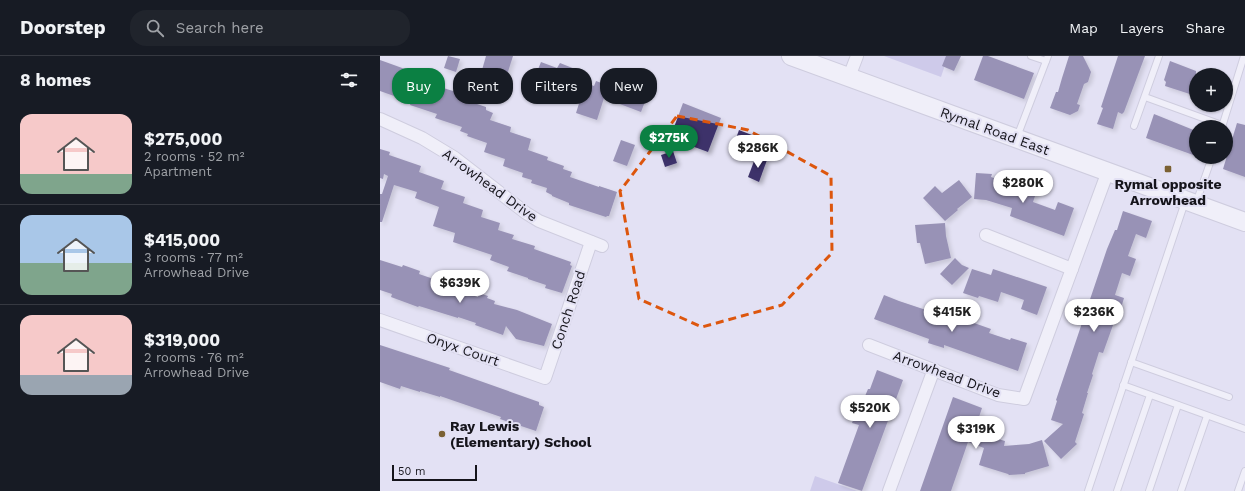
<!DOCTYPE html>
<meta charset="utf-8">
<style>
:root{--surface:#171b24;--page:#20242c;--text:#f1f3f6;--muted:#9ea1a6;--line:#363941;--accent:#0b8043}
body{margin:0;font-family:"Work Sans",sans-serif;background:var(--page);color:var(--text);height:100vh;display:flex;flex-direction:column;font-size:15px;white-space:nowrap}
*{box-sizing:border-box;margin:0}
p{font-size:13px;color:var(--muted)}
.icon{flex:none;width:22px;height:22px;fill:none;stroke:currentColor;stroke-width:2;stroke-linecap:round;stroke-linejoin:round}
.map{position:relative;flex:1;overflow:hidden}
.panel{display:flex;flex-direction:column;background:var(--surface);width:380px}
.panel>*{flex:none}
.top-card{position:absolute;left:12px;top:12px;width:380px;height:36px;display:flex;gap:8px}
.tools{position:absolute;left:809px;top:12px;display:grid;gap:8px}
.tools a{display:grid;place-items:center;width:44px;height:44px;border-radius:50%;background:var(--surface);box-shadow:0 1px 3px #0004;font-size:20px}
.scale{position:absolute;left:12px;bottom:10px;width:85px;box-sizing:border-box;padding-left:4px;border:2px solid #15141b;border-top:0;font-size:11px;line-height:14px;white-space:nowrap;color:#15141b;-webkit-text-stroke:3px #e3e1f4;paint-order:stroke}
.price{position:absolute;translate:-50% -34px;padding:0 9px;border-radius:14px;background:#fff;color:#222;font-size:13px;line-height:26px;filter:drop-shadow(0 1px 2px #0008)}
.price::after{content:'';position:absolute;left:50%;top:24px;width:12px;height:9px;margin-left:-6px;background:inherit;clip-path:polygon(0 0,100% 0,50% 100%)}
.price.selected{background:var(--accent);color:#fff}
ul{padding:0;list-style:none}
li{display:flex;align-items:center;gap:12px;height:100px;padding:0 20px}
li+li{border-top:1px solid var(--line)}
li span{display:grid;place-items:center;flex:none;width:112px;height:80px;border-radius:12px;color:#555}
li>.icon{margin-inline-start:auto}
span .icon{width:48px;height:48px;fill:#fffc;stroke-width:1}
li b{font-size:17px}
h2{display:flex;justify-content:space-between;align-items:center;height:48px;padding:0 20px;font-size:17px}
.tag{padding:0 14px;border-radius:16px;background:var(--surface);box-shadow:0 1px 3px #0004;font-size:14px;line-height:36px}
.tag.selected{background:var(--accent);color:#fff}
header{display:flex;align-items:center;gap:24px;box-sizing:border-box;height:56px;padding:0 20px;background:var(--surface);border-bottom:1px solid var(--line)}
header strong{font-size:19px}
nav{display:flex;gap:22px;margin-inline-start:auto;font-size:14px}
.search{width:280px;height:36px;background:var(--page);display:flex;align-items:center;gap:10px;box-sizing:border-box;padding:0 14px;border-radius:16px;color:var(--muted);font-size:15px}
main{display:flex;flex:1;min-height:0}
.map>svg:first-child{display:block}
</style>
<header>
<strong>Doorstep</strong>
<div class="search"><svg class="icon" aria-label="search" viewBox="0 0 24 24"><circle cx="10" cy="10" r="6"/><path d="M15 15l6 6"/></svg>Search here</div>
<nav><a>Map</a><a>Layers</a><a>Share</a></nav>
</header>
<main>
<section class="panel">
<h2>8 homes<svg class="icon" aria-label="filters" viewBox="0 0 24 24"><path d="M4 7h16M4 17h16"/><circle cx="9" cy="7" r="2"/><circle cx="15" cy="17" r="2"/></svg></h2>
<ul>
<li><span style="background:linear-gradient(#f6c9c9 75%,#7fa58c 0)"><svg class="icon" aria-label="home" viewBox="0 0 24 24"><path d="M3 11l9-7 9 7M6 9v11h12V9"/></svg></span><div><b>$275,000</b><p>2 rooms · 52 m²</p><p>Apartment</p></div></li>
<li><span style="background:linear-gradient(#a9c7e8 60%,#7fa58c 0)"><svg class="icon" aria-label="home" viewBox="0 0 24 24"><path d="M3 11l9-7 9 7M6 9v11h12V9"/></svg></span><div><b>$415,000</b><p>3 rooms · 77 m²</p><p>Arrowhead Drive</p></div></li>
<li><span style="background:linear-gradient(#f6c9c9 75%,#9aa5b1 0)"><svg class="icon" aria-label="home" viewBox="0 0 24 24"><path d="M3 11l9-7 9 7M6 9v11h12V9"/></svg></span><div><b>$319,000</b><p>2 rooms · 76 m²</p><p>Arrowhead Drive</p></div></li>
</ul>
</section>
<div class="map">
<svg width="865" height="435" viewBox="0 0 865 435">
<defs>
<filter id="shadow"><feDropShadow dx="3" dy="3" stdDeviation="2" flood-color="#0004"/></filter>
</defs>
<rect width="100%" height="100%" fill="#e3e1f4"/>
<g fill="#b4aede">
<polygon points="504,0 568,0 561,21"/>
<polygon points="435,420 477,435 430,435"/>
</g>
<g fill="#3e336a" filter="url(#shadow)">
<polygon points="68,0 80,3 76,16 64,12"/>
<polygon points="106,0 133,0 126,22 102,14"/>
<polygon points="566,0 581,0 574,15 562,10"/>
<polygon points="603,0 608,0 654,17 644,43 594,24"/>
<polygon points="689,0 703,0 711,16 708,26 704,28 697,48 700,49 698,55 690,59 670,52 676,36 678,36 682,22"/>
<polygon points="738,0 765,0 744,56 742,58 738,56 733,73 717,68 723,52 721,51"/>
<polygon points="0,4 36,17 34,23 86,39 85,44 106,51 106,54 113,57 110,64 131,71 130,76 151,83 148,94 168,101 167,104 184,110 183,113 192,116 190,121 219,131 219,130 237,136 229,160 227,160 226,161 189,149 189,147 172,140 172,139 166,136 167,132 151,127 152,124 142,121 143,117 123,110 125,103 104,96 107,87 87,80 88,78 80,75 82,71 55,62 57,58 30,49 31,46 0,35"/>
<polygon points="790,5 816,15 816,40 785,30 786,26 784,24"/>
<polygon points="161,6 177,12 180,7 195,13 192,22 214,30 216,25 266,43 261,56 224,42 217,64 196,57 202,38 175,27 173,31 170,30 168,35 152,28"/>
<polygon points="303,47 341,62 328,96 290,82"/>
<polygon points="774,58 816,75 816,100 766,82"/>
<polygon points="857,67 865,69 865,121 843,113"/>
<polygon points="359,74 377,81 372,94 354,88"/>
<polygon points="241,84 255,89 247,110 233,105"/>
<polygon points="0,93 10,96 9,99 41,110 39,116 64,125 61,133 85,141 83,147 103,154 101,161 120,167 118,174 134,179 132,183 155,190 154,193 191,206 190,209 192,210 182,237 165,232 166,229 148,223 148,222 127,215 129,211 110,204 112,199 73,186 75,177 53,170 59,151 35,142 37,136 14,129 2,166 0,166 0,138 2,138 8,120 4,118 3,123 0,122"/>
<polygon points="293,95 297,107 285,111 281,99"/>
<polygon points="376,100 387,104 379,126 368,121"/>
<polygon points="596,117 612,118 611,121 656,137 653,146 675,154 678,146 694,152 684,180 630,160 632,152 606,144 594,143"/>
<polygon points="579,124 592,141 577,153 578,154 565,165 543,142 555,130 562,137"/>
<polygon points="743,155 772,165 766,182 756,178 748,200 756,203 750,220 742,217 735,239 744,242 739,259 737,258 723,297 719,296 712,318 713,319 707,337 708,337 702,357 704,358 695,386 697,388 681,403 664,385 683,368 671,364 677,345 676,344 727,193 735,174 737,174"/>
<polygon points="565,167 566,180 571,202 545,208 540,187 537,187 535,169"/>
<polygon points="575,202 582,209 589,212 572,229 560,218"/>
<polygon points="0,204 22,211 23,209 40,215 39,218 77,231 76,234 98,241 99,237 108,240 107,242 115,245 114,248 137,254 172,268 164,290 136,283 126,270 123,279 95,269 96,267 78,261 78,262 39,250 38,251 11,241 12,238 0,234"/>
<polygon points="592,213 611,219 613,213 667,231 657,259 641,253 644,244 621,236 618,246 599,240 598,242 583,237"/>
<polygon points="504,239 519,245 555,257 554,261 574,267 577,261 611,273 609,277 630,284 631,282 647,287 638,315 564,289 564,292 548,287 549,283 494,263"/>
<polygon points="0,289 70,312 69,314 159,346 159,349 164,351 156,375 120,363 121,361 60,340 60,341 40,335 40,336 21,330 20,333 0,326"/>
<polygon points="497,314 523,324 482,435 458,427 479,369 472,367 478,351 480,352 488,333 490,333"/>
<polygon points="573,341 602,352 594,376 625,385 624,390 649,388 662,384 669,410 645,417 645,418 629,419 628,418 599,409 604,392 588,386 571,435 540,435"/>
</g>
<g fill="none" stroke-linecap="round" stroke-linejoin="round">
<defs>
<g id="service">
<polyline points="651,0 666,5"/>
<polyline points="765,41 842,69"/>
<polyline points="754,70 779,0"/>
<polyline points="842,71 864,0"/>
<polyline points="637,81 668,0"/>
<polyline points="816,147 832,101"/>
<polyline points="751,306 849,341"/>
<polyline points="743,329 865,373"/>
<polyline points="708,435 805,146"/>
<polyline points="737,435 770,339"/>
<polyline points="769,435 798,349"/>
<polyline points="801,435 827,360"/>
<polyline points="858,435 865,415"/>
</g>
<g id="minor">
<polyline points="469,21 477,0"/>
<polyline points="0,63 42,82 75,102 146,157 159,165 222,190"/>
<polyline points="606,179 692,213"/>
<polyline points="0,264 165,322 211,186"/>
<polyline points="489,289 618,339 644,343 728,115"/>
<polyline points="509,435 554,313"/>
</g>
<polyline id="secondary" points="411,0 865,166"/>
</defs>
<use href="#service" stroke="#b5b3c5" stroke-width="8"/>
<use href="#minor" stroke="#b5b3c5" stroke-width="14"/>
<use href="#secondary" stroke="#b5b3c5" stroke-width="20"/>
<use href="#service" stroke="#fff" stroke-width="6"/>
<use href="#minor" stroke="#fff" stroke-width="12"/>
<use href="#secondary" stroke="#fff" stroke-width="18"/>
</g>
<path d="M0 0H865V435H0ZM297,60l71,14 83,46 1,77 -50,52 -80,22 -63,-28 -19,-108z" fill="#e3e1f4" fill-opacity=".55" fill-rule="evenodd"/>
<path fill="none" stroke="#dd560d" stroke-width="3" stroke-dasharray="8 5" stroke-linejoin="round" d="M297,60l71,14 83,46 1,77 -50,52 -80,22 -63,-28 -19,-108z"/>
<g fill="#7b6133" stroke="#e3e1f4" stroke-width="1.5">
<rect x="784" y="109" width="8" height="8" rx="2"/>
<circle cx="62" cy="378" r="4"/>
</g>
<g text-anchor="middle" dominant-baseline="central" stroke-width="4" stroke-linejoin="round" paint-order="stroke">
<g font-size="14" fill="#15141b" stroke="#e3e1f4">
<text transform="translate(615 75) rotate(20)">Rymal Road East</text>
<text transform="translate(110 129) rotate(36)">Arrowhead Drive</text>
<text transform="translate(188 254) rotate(-72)">Conch Road</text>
<text transform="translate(83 293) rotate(19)">Onyx Court</text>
<text transform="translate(567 318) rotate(20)">Arrowhead Drive</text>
</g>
<g font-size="14" font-weight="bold" fill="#15141b" stroke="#e3e1f4">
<text x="788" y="128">Rymal opposite<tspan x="788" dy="16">Arrowhead</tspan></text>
<text x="70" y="370" text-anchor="start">Ray Lewis<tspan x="70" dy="16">(Elementary) School</tspan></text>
</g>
</g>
</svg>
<div class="tools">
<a>+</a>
<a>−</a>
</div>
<div class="scale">50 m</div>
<b class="price selected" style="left:289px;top:103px">$275K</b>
<b class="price" style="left:378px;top:113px">$286K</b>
<b class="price" style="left:643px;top:148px">$280K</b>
<b class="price" style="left:80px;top:248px">$639K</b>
<b class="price" style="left:572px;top:277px">$415K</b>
<b class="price" style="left:714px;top:277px">$236K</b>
<b class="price" style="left:490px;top:373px">$520K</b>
<b class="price" style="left:596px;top:394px">$319K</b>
<div class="top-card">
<a class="tag selected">Buy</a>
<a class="tag">Rent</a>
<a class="tag">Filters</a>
<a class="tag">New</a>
</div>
</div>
</main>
